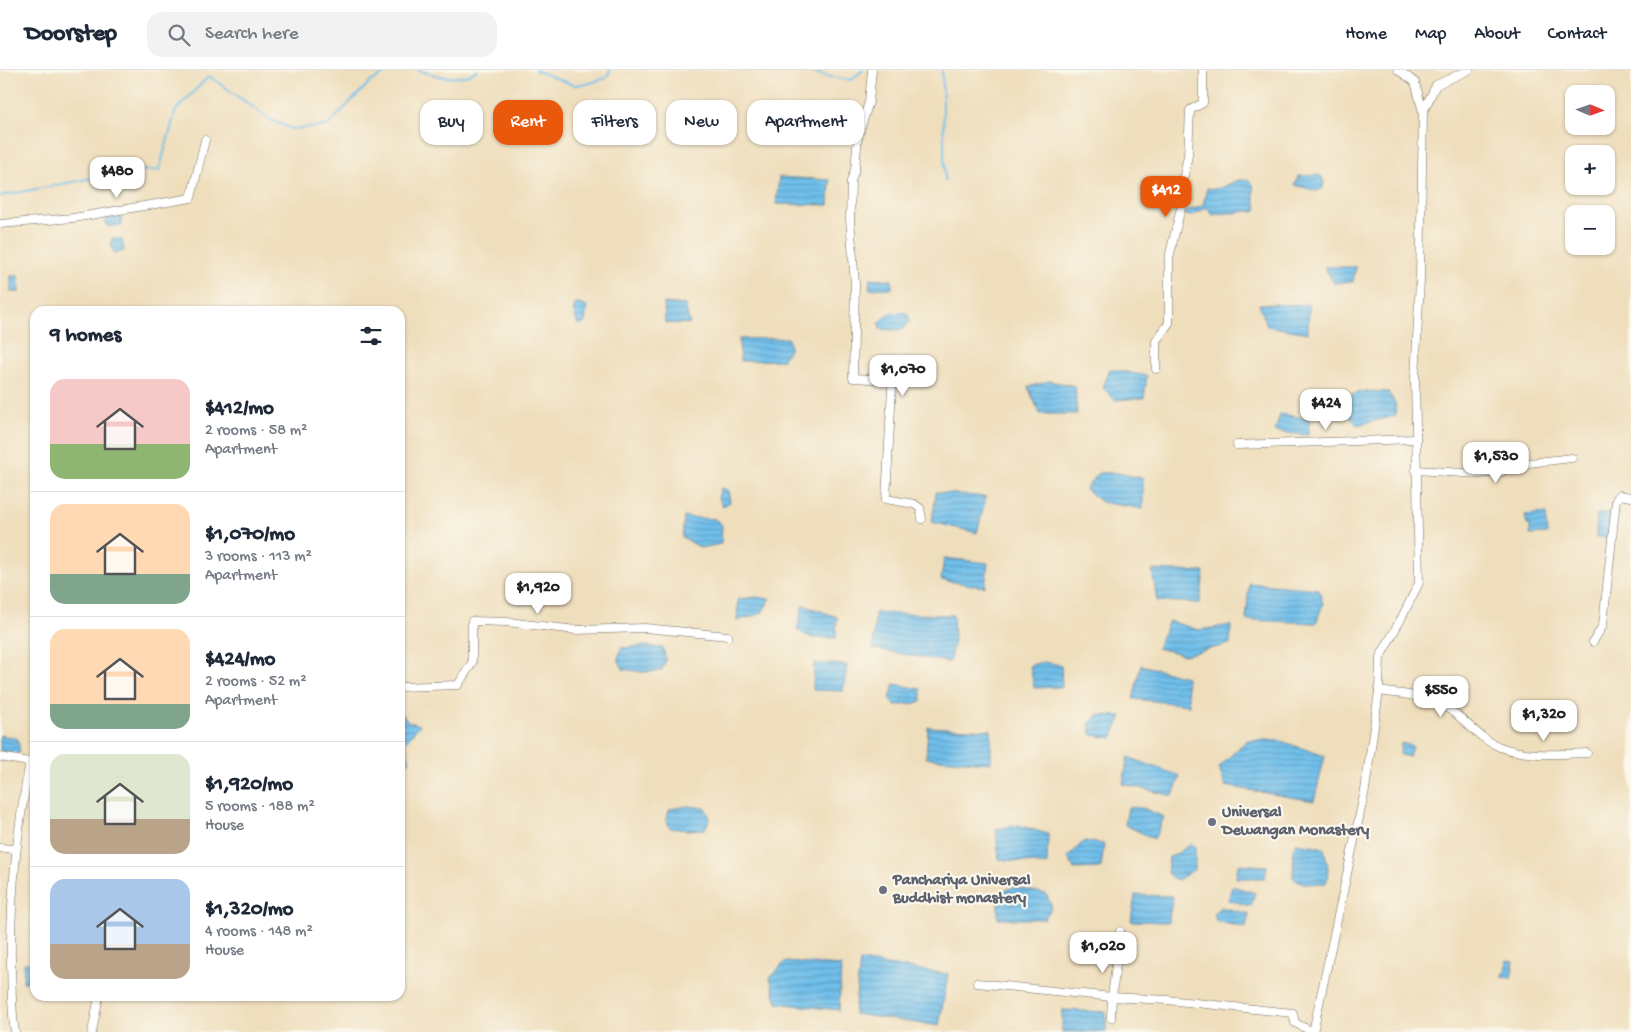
<!DOCTYPE html>
<meta charset="utf-8">
<style>
:root{--surface:#fff;--page:#f2f2f3;--text:#1f2937;--muted:#747a83;--line:#e0e1e3;--accent:#ea580c}
body{margin:0;font-family:"Gochi Hand",sans-serif;background:var(--page);color:var(--text);height:100vh;display:flex;flex-direction:column;font-size:19px;white-space:nowrap}
*{box-sizing:border-box;margin:0}
p{font-size:16px;color:var(--muted)}
.icon{flex:none;width:28px;height:28px;fill:none;stroke:currentColor;stroke-width:2;stroke-linecap:round;stroke-linejoin:round}
.map{position:relative;flex:1;overflow:hidden}
.sheet{position:absolute;left:30px;top:236px;width:375px;height:695px;display:flex;flex-direction:column;background:var(--surface);border-radius:15px;box-shadow:0 1px 4px #0004}
.sheet>*{flex:none}
.guide{position:absolute;left:420px;top:30px;width:475px;height:45px;display:flex;gap:10px}
.needle{width:32px;rotate:92deg}
.fabs{position:absolute;left:1565px;top:15px;display:grid;gap:10px}
.fabs a{display:grid;place-items:center;width:50px;height:50px;border-radius:10px;background:var(--surface);box-shadow:0 1px 4px #0004;font-size:25px}
.price{position:absolute;translate:-50% -42px;padding:0 11px;border-radius:10px;background:#fff;color:#222;font-size:16px;line-height:32px;filter:drop-shadow(0 1px 2px #0008)}
.price::after{content:'';position:absolute;left:50%;top:30px;width:15px;height:11px;margin-left:-8px;background:inherit;clip-path:polygon(0 0,100% 0,50% 100%)}
.price.current{background:var(--accent);color:#fff}
ul{padding:0;list-style:none}
li{display:flex;align-items:center;gap:15px;height:125px;padding:0 20px}
li+li{border-top:1px solid var(--line)}
li span{display:grid;place-items:center;flex:none;width:140px;height:100px;border-radius:15px;color:#555}
li>.icon{margin-inline-start:auto}
span .icon{width:60px;height:60px;fill:#fffc;stroke-width:1}
li b{font-size:21px}
h2{display:flex;justify-content:space-between;align-items:center;height:60px;padding:0 20px;font-size:21px}
.chip{padding:0 18px;border-radius:15px;background:var(--surface);box-shadow:0 1px 4px #0004;font-size:18px;line-height:45px}
.chip.current{background:var(--accent);color:#fff}
header{display:flex;align-items:center;gap:30px;box-sizing:border-box;height:70px;padding:0 25px;background:var(--surface);border-bottom:1px solid var(--line)}
header strong{font-size:24px}
nav{display:flex;gap:28px;margin-inline-start:auto;font-size:18px}
.search{width:350px;height:45px;background:var(--page);display:flex;align-items:center;gap:12px;box-sizing:border-box;padding:0 18px;border-radius:15px;color:var(--muted);font-size:19px}
.map>svg:first-child{display:block}
</style>
<header>
<strong>Doorstep</strong>
<div class="search"><svg class="icon" aria-label="search" viewBox="0 0 24 24"><circle cx="10" cy="10" r="6"/><path d="M15 15l6 6"/></svg>Search here</div>
<nav><a>Home</a><a>Map</a><a>About</a><a>Contact</a></nav>
</header>
<div class="map">
<svg width="1631" height="962" viewBox="0 0 1631 962">
<defs>
<pattern id="water-rules" width="6" height="5" patternUnits="userSpaceOnUse" patternTransform="scale(1.25)"><rect width="6" height="5" fill="#70bfeb"/><path d="M0 2.5h6" fill="none" stroke="#5c9bbf"/></pattern>
</defs>
<rect width="100%" height="100%" fill="#fbf7ec"/>
<filter id="ink" filterUnits="userSpaceOnUse"><feTurbulence type="fractalNoise" baseFrequency=".02" numOctaves="2"/><feDisplacementMap in="SourceGraphic" scale="10" xChannelSelector="R" yChannelSelector="G"/><feConvolveMatrix kernelMatrix="1 2 1 2 8 2 1 2 1" color-interpolation-filters="sRGB"/></filter>
<filter id="wash" filterUnits="userSpaceOnUse"><feTurbulence type="fractalNoise" baseFrequency=".0096" numOctaves="4" result="noise"/><feDisplacementMap in="SourceGraphic" scale="20" xChannelSelector="R" yChannelSelector="G"/><feGaussianBlur stdDeviation="1.12" result="paint"/><feColorMatrix in="noise" values="0 0 0 0 0 0 0 0 0 0 0 0 0 0 0 0 0 1.4 0 .05"/><feComposite in="paint" operator="in"/></filter>
<g filter="url(#wash)">
<rect width="100%" height="100%" fill="#efdebc"/>
<g fill="url(#water-rules)" stroke="#4e758b">
<polygon points="1317,105 1321,106 1324,111 1323,118 1317,121 1295,115 1299,106"/>
<polygon points="779,107 830,110 829,135 776,134"/>
<path d="M1238,110h11l4,4c0,6 1,19 4,23l-2,5 -9,-1 -9,2h-10l-14,2 -5,-7h-4l-12,8 -7,-1v-3l18,-7 4,-17c15,3 17,-3 31,-8z"/>
<polygon points="121,147 122,156 107,156 105,150 109,148"/>
<polygon points="112,168 122,169 124,181 114,183 111,175"/>
<polygon points="1324,197 1356,197 1353,212 1334,213"/>
<rect x="11" y="206" width="8" height="16"/>
<polygon points="870,208 892,210 892,218 869,219"/>
<polygon points="576,233 587,237 585,253 578,255 573,240"/>
<polygon points="664,233 685,235 690,254 665,253"/>
<polygon points="1259,234 1309,235 1308,263 1267,256"/>
<path d="M899,242l8,1 3,7c-6,13 -17,10 -30,9l-1,-6 9,-9z"/>
<polygon points="788,268 790,278 782,290 740,291 739,269"/>
<polygon points="1110,299 1147,306 1144,328 1115,330 1103,318"/>
<polygon points="1049,311 1075,316 1077,344 1040,344 1028,317"/>
<polygon points="1366,321 1388,322 1395,333 1396,346 1357,355 1344,338 1350,325"/>
<polygon points="1280,344 1310,349 1308,365 1275,362"/>
<polygon points="1099,403 1117,403 1143,408 1143,439 1101,432 1085,419"/>
<polygon points="721,418 728,420 730,432 723,436 718,428"/>
<polygon points="936,422 986,427 977,463 932,452"/>
<polygon points="1612,442 1611,467 1596,467 1597,444"/>
<polygon points="1546,443 1547,464 1530,465 1530,455 1527,455 1525,445"/>
<polygon points="684,447 715,449 722,455 721,474 701,478 682,467"/>
<polygon points="944,488 988,493 985,517 941,510"/>
<polygon points="1152,500 1204,502 1200,533 1157,531"/>
<polygon points="1249,513 1319,519 1323,534 1316,553 1246,550"/>
<polygon points="757,527 770,529 762,543 737,551 738,529"/>
<polygon points="803,535 837,547 836,568 812,568 797,560"/>
<polygon points="875,543 953,545 954,572 949,592 873,579"/>
<polygon points="1169,551 1199,560 1231,555 1230,574 1185,585 1157,578"/>
<polygon points="643,576 663,578 666,590 661,601 641,602 623,599 618,589 621,578"/>
<polygon points="1044,592 1061,595 1062,617 1034,618 1030,595"/>
<polygon points="814,593 847,595 843,621 813,620"/>
<polygon points="1141,595 1186,607 1189,635 1133,629"/>
<polygon points="894,614 921,619 921,632 895,636 890,629"/>
<polygon points="402,644 407,651 420,655 405,672 410,691 403,696 400,694 400,645"/>
<polygon points="1097,645 1122,646 1112,668 1092,665 1089,654"/>
<polygon points="928,657 991,660 991,693 926,688"/>
<polygon points="0,665 18,669 20,683 0,681"/>
<polygon points="1247,670 1278,670 1325,686 1314,731 1225,716 1219,697"/>
<polygon points="1401,673 1412,676 1409,687 1400,685"/>
<polygon points="1128,687 1180,706 1173,726 1123,714"/>
<polygon points="688,736 705,738 710,748 705,759 688,760 670,758 666,749 670,739"/>
<polygon points="1128,737 1143,738 1164,747 1154,769 1125,755"/>
<polygon points="1018,755 1048,764 1047,795 999,789 996,759"/>
<polygon points="1084,771 1104,774 1101,798 1074,799 1068,787"/>
<path d="M1296,773l22,3 6,3c3,11 6,23 2,34l-21,1 -12,-6 1,-30z"/>
<polygon points="1191,774 1195,776 1195,799 1178,810 1172,808 1167,803 1169,787 1175,785"/>
<polygon points="1238,794 1267,796 1265,808 1236,808"/>
<polygon points="1232,816 1255,823 1251,836 1228,830"/>
<polygon points="1014,817 1046,824 1052,837 1044,849 998,849 998,823"/>
<polygon points="1135,825 1173,826 1168,852 1131,851"/>
<polygon points="1220,837 1249,844 1246,858 1216,851 1214,843"/>
<polygon points="1507,890 1514,891 1511,908 1502,907 1505,901"/>
<polygon points="860,891 948,904 939,956 854,944"/>
<polygon points="785,892 841,896 839,940 777,933 770,908"/>
<polygon points="24,893 35,893 35,913 23,912"/>
<polygon points="1062,940 1106,942 1106,962 1062,962"/>
</g>
<g fill="none" stroke-linecap="round" stroke-linejoin="round">
<g stroke="#70bfeb" stroke-width="2">
<path d="M418,0c17,6 44,13 59,0"/>
<polyline points="535,0 574,15 587,14 606,8 610,0"/>
<polyline points="800,0 836,8 851,10 863,0"/>
<polyline points="942,0 945,110"/>
<polyline points="0,126 129,101 159,100 176,40 209,6 271,50 293,59 327,56 370,12 391,0"/>
</g>
</g>
</g>
<g filter="url(#ink)">
<g fill="none" stroke-linecap="round" stroke-linejoin="round">
<defs>
<g id="street">
<polyline points="872,0 869,32 858,66 855,99 851,111 850,149 855,214 853,308 889,310 892,317 886,429 914,434 920,438 922,449"/>
<polyline points="1398,0 1415,12 1423,42"/>
<polyline points="0,154 73,148 191,128 205,70"/>
<polyline points="1156,299 1156,271 1169,253 1169,188 1182,133 1183,110 1188,85 1190,40 1203,33 1203,0"/>
<polyline points="1237,375 1416,369"/>
<polyline points="1416,400 1479,404 1502,402 1512,395 1572,388"/>
<polyline points="1593,572 1603,555 1616,430 1619,425 1631,427"/>
<polyline points="400,617 458,615 472,593 472,551 507,552 576,560 645,558 728,566"/>
<path d="M1379,621c20,3 45,4 63,14 22,11 34,33 58,42 27,10 59,7 87,6"/>
<polyline points="0,687 35,693"/>
<polyline points="0,778 16,779"/>
<polyline points="977,913 1112,927 1167,930 1293,943 1295,953 1313,962"/>
<polyline points="1111,948 1112,927 1120,861"/>
<path d="M15,962c-4,-23 -3,-45 -4,-69 -1,-68 6,-134 19,-201"/>
<polyline points="92,962 99,926"/>
<polyline points="1313,962 1365,720 1379,621 1380,587 1401,549 1419,513 1415,308 1420,210 1423,42 1436,15 1469,0"/>
</g>
</defs>
<use href="#street" stroke="#706a5e" stroke-width="9"/>
<use href="#street" stroke="#fff" stroke-width="8"/>
</g>
</g>
<g fill="#6b7280" stroke="#fbf7ec" stroke-width="2">
<circle cx="1212" cy="752" r="5"/>
<circle cx="883" cy="820" r="5"/>
</g>
<g text-anchor="middle" dominant-baseline="central" stroke-width="4.5" stroke-linejoin="round" paint-order="stroke">
<g font-size="16" font-weight="bold" fill="#5b616d" stroke="#fbf7ec" text-anchor="start">
<text x="1222" y="743">Universal<tspan x="1222" dy="18">Dewangan Monastery</tspan></text>
<text x="893" y="811">Panchariya Universal<tspan x="893" dy="18">Buddhist monastery</tspan></text>
</g>
</g>
</svg>
<div class="fabs">
<a><svg class="needle" viewBox="-14 -14 28 28"><path d="M0-13l5 13h-10z" fill="#e53935"/><path d="M0 13l5-13h-10z" fill="#747a83"/></svg></a>
<a>+</a>
<a>−</a>
</div>
<b class="price" style="left:117px;top:129px">$480</b>
<b class="price current" style="left:1166px;top:148px">$412</b>
<b class="price" style="left:903px;top:327px">$1,070</b>
<b class="price" style="left:1326px;top:361px">$424</b>
<b class="price" style="left:1496px;top:414px">$1,530</b>
<b class="price" style="left:538px;top:545px">$1,920</b>
<b class="price" style="left:1441px;top:648px">$550</b>
<b class="price" style="left:1544px;top:672px">$1,320</b>
<b class="price" style="left:1103px;top:904px">$1,020</b>
<div class="guide">
<a class="chip">Buy</a>
<a class="chip current">Rent</a>
<a class="chip">Filters</a>
<a class="chip">New</a>
<a class="chip">Apartment</a>
</div>
<section class="sheet">
<h2>9 homes<svg class="icon" aria-label="filters" viewBox="0 0 24 24"><path d="M4 7h16M4 17h16"/><circle cx="9" cy="7" r="2"/><circle cx="15" cy="17" r="2"/></svg></h2>
<ul>
<li><span style="background:linear-gradient(#f6c9c9 65%,#8fb573 0)"><svg class="icon" aria-label="home" viewBox="0 0 24 24"><path d="M3 11l9-7 9 7M6 9v11h12V9"/></svg></span><div><b>$412/mo</b><p>2 rooms · 58 m²</p><p>Apartment</p></div></li>
<li><span style="background:linear-gradient(#ffd9b3 70%,#7fa58c 0)"><svg class="icon" aria-label="home" viewBox="0 0 24 24"><path d="M3 11l9-7 9 7M6 9v11h12V9"/></svg></span><div><b>$1,070/mo</b><p>3 rooms · 113 m²</p><p>Apartment</p></div></li>
<li><span style="background:linear-gradient(#ffd9b3 75%,#7fa58c 0)"><svg class="icon" aria-label="home" viewBox="0 0 24 24"><path d="M3 11l9-7 9 7M6 9v11h12V9"/></svg></span><div><b>$424/mo</b><p>2 rooms · 52 m²</p><p>Apartment</p></div></li>
<li><span style="background:linear-gradient(#dfe7d0 65%,#b9a48a 0)"><svg class="icon" aria-label="home" viewBox="0 0 24 24"><path d="M3 11l9-7 9 7M6 9v11h12V9"/></svg></span><div><b>$1,920/mo</b><p>5 rooms · 188 m²</p><p>House</p></div></li>
<li><span style="background:linear-gradient(#a9c7e8 65%,#b9a48a 0)"><svg class="icon" aria-label="home" viewBox="0 0 24 24"><path d="M3 11l9-7 9 7M6 9v11h12V9"/></svg></span><div><b>$1,320/mo</b><p>4 rooms · 148 m²</p><p>House</p></div></li>
</ul>
</section>
</div>
